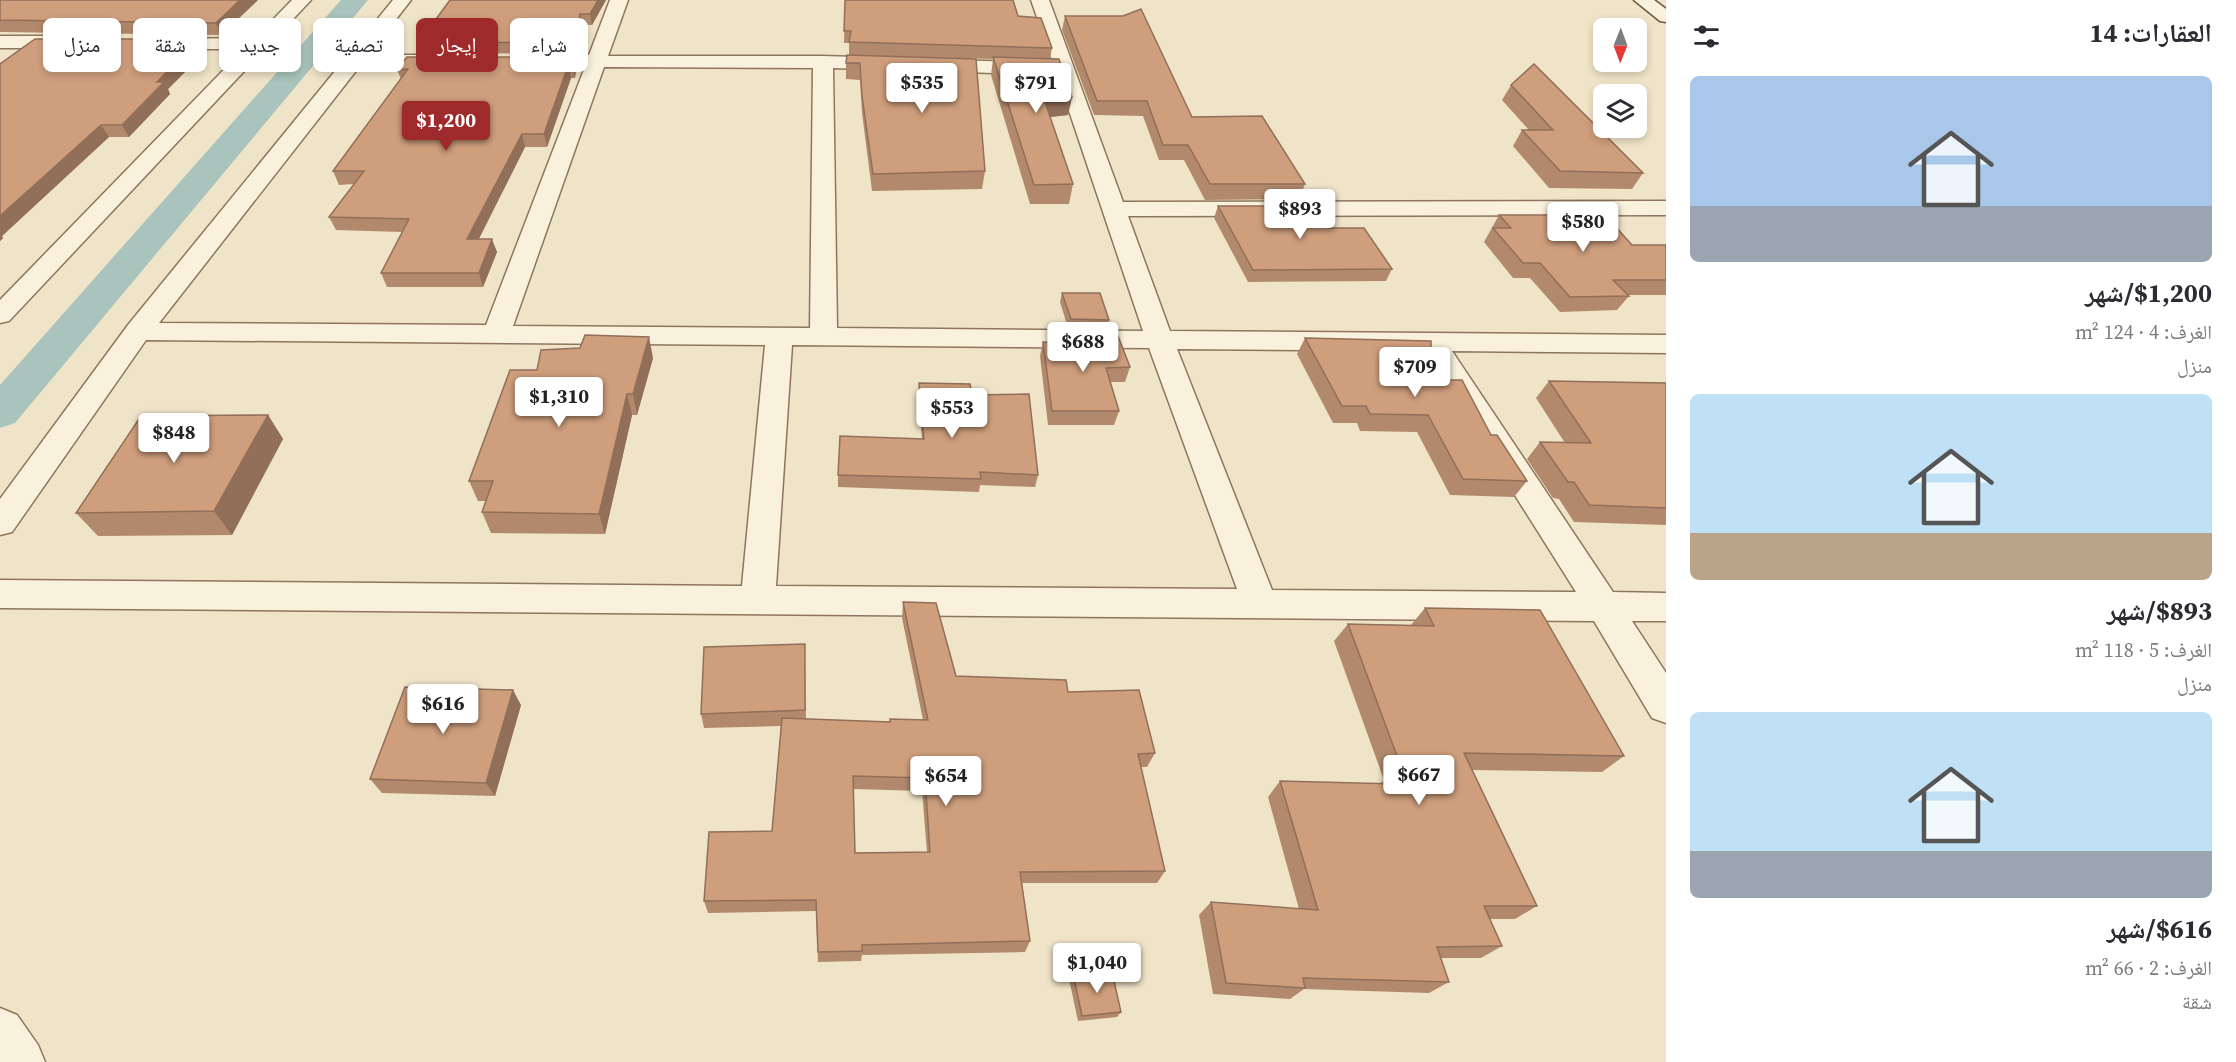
<!DOCTYPE html>
<html lang="ar">
<meta charset="utf-8">
<style>
:root{--surface:#fff;--page:#f2f2f3;--text:#2b2b33;--muted:#7c7c81;--accent:#9e2a2b}
body{margin:0;font-family:"Source Serif 4","Noto Naskh Arabic",serif;background:var(--page);color:var(--text);direction:rtl;height:100vh;display:flex;flex-direction:column;font-size:22px;white-space:nowrap}
*{box-sizing:border-box;margin:0}
p{font-size:20px;color:var(--muted)}
.icon{flex:none;width:33px;height:33px;fill:none;stroke:currentColor;stroke-width:2;stroke-linecap:round;stroke-linejoin:round}
.map{position:relative;flex:1;overflow:hidden;direction:ltr}
.side{display:flex;flex-direction:column;background:var(--surface);width:570px}
.side>*{flex:none}
.top-card{position:absolute;left:18px;top:18px;width:570px;height:54px;direction:rtl;display:flex;gap:12px}
.needle{width:39px;rotate:181deg}
.controls{position:absolute;left:1593px;top:18px;display:grid;gap:12px}
.controls a{display:grid;place-items:center;width:54px;height:54px;border-radius:9px;background:var(--surface);box-shadow:0 3px 9px #0003;font-size:30px}
.price{position:absolute;translate:-50% -51px;padding:0 14px;border-radius:6px;background:#fff;color:#222;font-size:20px;line-height:39px;filter:drop-shadow(0 2px 3px #0008)}
.price::after{content:'';position:absolute;left:50%;top:36px;width:18px;height:14px;margin-left:-9px;background:inherit;clip-path:polygon(0 0,100% 0,50% 100%)}
.price.current{background:var(--accent);color:#fff}
ul{padding:0;list-style:none}
li{display:grid;align-content:center;gap:12px;height:318px;padding:0 24px}
li span{display:grid;place-items:center;height:186px;border-radius:9px;color:#555}
li>.icon{margin-inline-start:auto}
span .icon{width:108px;height:108px;fill:#fffc;stroke-width:1}
li b{font-size:26px}
h2{display:flex;justify-content:space-between;align-items:center;height:72px;padding:0 24px;font-size:26px}
.tag{padding:0 21px;border-radius:9px;background:var(--surface);box-shadow:0 3px 9px #0003;font-size:21px;line-height:54px}
.tag.current{background:var(--accent);color:#fff}
main{display:flex;flex:1;min-height:0}
.map>svg:first-child{display:block}
</style>
<main>
<section class="side">
<h2>العقارات: 14<svg class="icon" aria-label="filters" viewBox="0 0 24 24"><path d="M4 7h16M4 17h16"/><circle cx="9" cy="7" r="2"/><circle cx="15" cy="17" r="2"/></svg></h2>
<ul>
<li><span style="background:linear-gradient(#a9c7e8 70%,#9aa5b1 0)"><svg class="icon" aria-label="home" viewBox="0 0 24 24"><path d="M3 11l9-7 9 7M6 9v11h12V9"/></svg></span><div><b>$1,200/شهر</b><p>الغرف: 4 · 124 m²</p><p>منزل</p></div></li>
<li><span style="background:linear-gradient(#bfe0f5 75%,#b9a48a 0)"><svg class="icon" aria-label="home" viewBox="0 0 24 24"><path d="M3 11l9-7 9 7M6 9v11h12V9"/></svg></span><div><b>$893/شهر</b><p>الغرف: 5 · 118 m²</p><p>منزل</p></div></li>
<li><span style="background:linear-gradient(#bfe0f5 75%,#9aa5b1 0)"><svg class="icon" aria-label="home" viewBox="0 0 24 24"><path d="M3 11l9-7 9 7M6 9v11h12V9"/></svg></span><div><b>$616/شهر</b><p>الغرف: 2 · 66 m²</p><p>شقة</p></div></li>
</ul>
</section>
<div class="map">
<svg width="1666" height="1062" viewBox="0 0 1666 1062">
<rect width="100%" height="100%" fill="#f0e4c8"/>
<g fill="none" stroke-linecap="round" stroke-linejoin="round">
<polygon fill="#a9c4bc" fill-rule="evenodd" points="341,0 368,0 15,423 0,428 0,385"/>
<defs>
<g id="street">
<polygon points="292,0 311,0 9,321 0,323 0,300 244,49 158,49 151,47 149,43 151,39 255,38"/>
<path d="M393,0h18l-43,55h79l7,2 3,4 -3,4 -95,2 -200,256 327,2 99,-258h-56l-7,-2 -3,-4 3,-4 7,-2h60l21,-55h18l-20,56h215l230,7 -22,-63h18l74,202 543,-1v14l-538,1 42,115 496,4v18l-214,-2 161,241 53,1v28h-34l34,52v50l-14,-5 -58,-97 -1594,-13v-28l742,6 23,-241 -619,-5 -134,192 -12,3v-36l128,-174zM604,67l209,1 -3,260 -297,-2zM833,68l224,7 86,256 -306,-3zM792,345l357,3 88,241 -461,-3zM1177,349l247,2 152,241 -304,-2z"/>
<polygon points="0,36 76,36 83,38 85,42 83,46 76,48 0,48"/>
<polygon points="0,1008 17,1015 38,1045 45,1062 0,1062"/>
</g>
<polygon id="secondary" points="1634,0 1654,0 1666,9 1666,22 1660,21"/>
</defs>
<use href="#street" stroke="#8d765c" stroke-width="3"/>
<use href="#secondary" stroke="#6f573f" stroke-width="3"/>
<use href="#street" fill="#faf1dc" fill-rule="evenodd"/>
<use href="#secondary" fill="#faf1dc" fill-rule="evenodd"/>
</g>
<g fill="#b2896c" fill-rule="evenodd">
<polygon points="0,0 258,0 221,35 0,32"/>
<polygon points="450,0 606,0 592,25 583,25 578,54 423,53 419,42"/>
<polygon points="845,0 1018,16 1052,48 1050,59 1072,97 1068,115 1050,117 1073,184 1069,204 1030,204 991,75 993,59 849,55 849,43 844,43"/>
<polygon points="1065,16 1192,117 1305,184 1299,199 1205,200 1184,160 1159,160 1143,116 1094,115 1062,30"/>
<polygon points="200,39 206,51 168,89 170,94 129,137 109,137 2,236 3,238 0,241 0,64"/>
<polygon points="574,57 576,69 575,78 571,78 547,147 525,147 479,239 497,252 483,287 387,287 381,273 402,232 336,230 329,217 354,184 339,185 333,171 401,79 397,70"/>
<polygon points="976,59 985,171 982,189 872,191 862,113 860,80 846,79 846,63"/>
<polygon points="1511,85 1643,173 1632,189 1549,188 1513,146 1522,130 1529,130 1502,100"/>
<polygon points="1218,206 1329,228 1392,269 1386,281 1248,282 1214,218"/>
<polygon points="1499,215 1632,245 1666,245 1666,295 1628,295 1629,296 1617,310 1560,312 1530,278 1513,278 1484,242"/>
<polygon points="1062,293 1109,320 1107,328 1068,328 1060,302"/>
<polygon points="1079,336 1130,367 1125,382 1110,382 1119,411 1114,425 1048,425 1040,356 1043,342 1077,343"/>
<polygon points="1305,338 1431,380 1491,435 1527,481 1514,497 1450,495 1417,432 1360,431 1357,423 1333,423 1297,354"/>
<polygon points="653,358 637,415 632,415 605,534 491,533 482,512 486,501 478,501 469,481 537,370"/>
<polygon points="1549,381 1666,383 1666,525 1574,522 1559,499 1553,498 1527,459 1540,442 1565,443 1536,398"/>
<polygon points="919,383 972,395 1038,475 1035,487 980,485 979,492 838,487 838,475 922,439 918,396"/>
<polygon points="268,415 283,439 232,535 98,536 76,513"/>
<path d="M903,602l53,74 112,16 87,61 -8,14h-6l24,104 -8,12h-135l8,58 -5,11 -163,3 -1,6 -43,1 -2,-51 -108,2 -4,-12 68,-70 9,-105 -77,2 -3,-14 104,-54 1,59 84,3 33,-2 -21,-102zM853,789l69,2 5,61 -72,1z"/>
<polygon points="1425,608 1624,756 1602,772 1472,770 1537,906 1515,919 1490,919 1502,946 1481,958 1441,958 1449,982 1429,993 1304,989 1290,999 1213,994 1199,915 1211,902 1299,909 1268,797 1280,781 1380,784 1384,780 1334,641 1348,624 1411,625"/>
<polygon points="521,705 495,796 382,793 370,779"/>
<polygon points="1073,974 1121,1012 1117,1017 1078,1021 1069,979"/>
</g>
<g fill="#916f58">
<polygon points="240,0 258,0 221,35 216,23"/>
<polygon points="598,0 606,0 592,25 590,14"/>
<polygon points="580,14 583,25 578,54 576,43"/>
<polygon points="200,39 206,51 168,89 170,94 129,137 122,125 157,82"/>
<polygon points="574,57 576,69 575,78 572,65"/>
<polygon points="568,66 571,78 547,147 544,134"/>
<polygon points="1072,97 1068,115 1041,118 1044,99"/>
<polygon points="101,125 109,137 2,236 3,238 0,241 0,216"/>
<polygon points="522,134 525,147 472,252 467,239"/>
<polygon points="492,239 497,252 483,287 479,273"/>
<polygon points="649,337 653,358 637,415 633,394"/>
<polygon points="627,394 632,415 605,534 599,514"/>
<polygon points="268,415 283,439 232,535 214,511"/>
<polygon points="513,690 521,705 495,796 486,783"/>
</g>
<g fill="#cf9f7d" stroke="#916f58" stroke-width="1.5" fill-rule="evenodd">
<polygon points="0,0 240,0 216,23 0,20"/>
<polygon points="450,0 598,0 590,14 580,14 576,43 419,42"/>
<polygon points="845,0 1013,0 1018,16 1041,18 1052,48 849,42 851,31 844,31"/>
<polygon points="1141,9 1192,117 1262,116 1305,184 1210,184 1188,145 1163,145 1147,101 1097,101 1065,16 1123,16"/>
<polygon points="35,39 200,39 157,82 164,82 122,125 101,125 0,216 0,64"/>
<polygon points="847,55 976,59 985,171 873,174 862,96 860,63 846,63"/>
<polygon points="407,57 574,57 572,65 568,66 544,134 522,134 467,239 492,239 479,273 381,273 409,219 329,217 364,171 333,171 408,69 397,70"/>
<polygon points="993,57 1059,59 1072,97 1044,99 1073,184 1034,185"/>
<polygon points="1534,64 1643,173 1560,171 1522,130 1553,130 1511,85"/>
<polygon points="1218,206 1315,206 1329,228 1364,228 1392,269 1253,270"/>
<polygon points="1499,215 1605,215 1632,245 1666,245 1666,280 1613,280 1629,296 1570,297 1540,263 1523,263 1493,228 1511,228"/>
<polygon points="1062,293 1100,293 1109,320 1071,319"/>
<polygon points="585,335 649,337 633,394 627,394 599,514 482,512 493,481 469,481 510,370 537,370 541,350 580,348"/>
<polygon points="1079,336 1118,336 1130,367 1106,368 1119,411 1052,411 1043,342 1081,343"/>
<polygon points="1305,338 1431,341 1431,380 1462,380 1491,435 1497,435 1527,481 1463,479 1428,415 1370,414 1366,406 1342,406"/>
<polygon points="1549,381 1666,383 1666,508 1589,505 1574,482 1568,482 1540,442 1591,443"/>
<polygon points="919,383 970,384 972,395 1029,394 1038,475 980,472 981,479 838,475 840,436 924,439"/>
<polygon points="268,415 214,511 76,513 141,416"/>
<path d="M903,602l33,1 20,73 110,4 2,12 71,-2 16,63 -17,1 27,117 -145,1 10,69 -168,4v6l-44,1 -2,-52 -112,1 5,-69 63,-1 10,-113 108,4v-3l38,1zM853,776l72,2 5,74 -75,1z"/>
<polygon points="1425,608 1540,610 1624,756 1464,753 1537,906 1484,906 1502,946 1437,947 1449,982 1303,978 1305,988 1226,983 1211,902 1318,910 1280,781 1397,784 1392,772 1403,772 1348,624 1434,626"/>
<polygon points="805,644 805,710 701,714 704,647"/>
<polygon points="405,687 513,690 486,783 370,779"/>
<polygon points="1112,972 1121,1012 1082,1016 1073,974"/>
</g>
</svg>
<div class="controls">
<a><svg class="needle" viewBox="-14 -14 28 28"><path d="M0-13l5 13h-10z" fill="#e53935"/><path d="M0 13l5-13h-10z" fill="#7c7c81"/></svg></a>
<a><svg class="icon" aria-label="layers" viewBox="0 0 24 24"><path d="M12 4l9 5-9 5-9-5zM3 14l9 5 9-5"/></svg></a>
</div>
<b class="price" style="left:922px;top:114px">$535</b>
<b class="price" style="left:1036px;top:114px">$791</b>
<b class="price current" style="left:446px;top:152px">$1,200</b>
<b class="price" style="left:1300px;top:240px">$893</b>
<b class="price" style="left:1583px;top:253px">$580</b>
<b class="price" style="left:1083px;top:373px">$688</b>
<b class="price" style="left:1415px;top:398px">$709</b>
<b class="price" style="left:559px;top:428px">$1,310</b>
<b class="price" style="left:952px;top:439px">$553</b>
<b class="price" style="left:174px;top:464px">$848</b>
<b class="price" style="left:443px;top:735px">$616</b>
<b class="price" style="left:1419px;top:806px">$667</b>
<b class="price" style="left:946px;top:807px">$654</b>
<b class="price" style="left:1097px;top:994px">$1,040</b>
<div class="top-card">
<a class="tag">شراء</a>
<a class="tag current">إيجار</a>
<a class="tag">تصفية</a>
<a class="tag">جديد</a>
<a class="tag">شقة</a>
<a class="tag">منزل</a>
</div>
</div>
</main>
